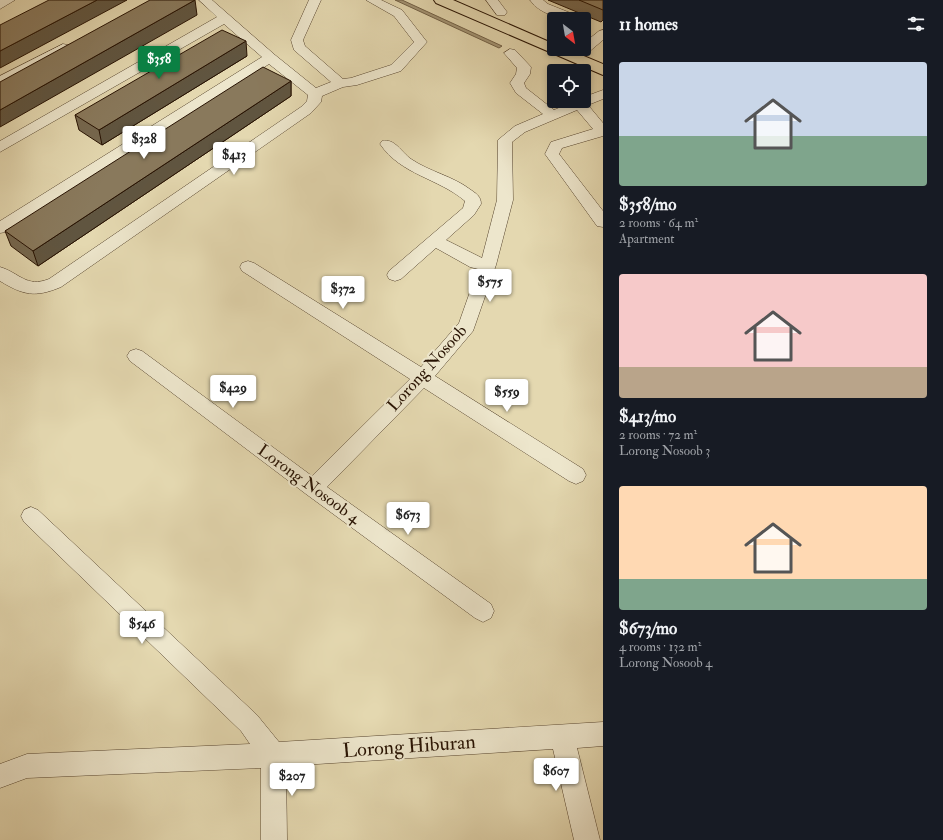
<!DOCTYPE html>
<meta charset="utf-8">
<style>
:root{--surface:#171b24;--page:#20242c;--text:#f1f3f6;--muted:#9ea1a6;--accent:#0b8043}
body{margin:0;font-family:"IM FELL Double Pica",serif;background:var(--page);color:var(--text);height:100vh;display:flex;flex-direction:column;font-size:15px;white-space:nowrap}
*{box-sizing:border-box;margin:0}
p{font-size:13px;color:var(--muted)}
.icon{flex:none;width:22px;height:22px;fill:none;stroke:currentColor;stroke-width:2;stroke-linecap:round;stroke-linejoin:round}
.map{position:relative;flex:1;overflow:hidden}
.drawer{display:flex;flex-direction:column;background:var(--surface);width:340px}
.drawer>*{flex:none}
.needle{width:26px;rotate:149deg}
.controls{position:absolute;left:547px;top:12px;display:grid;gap:8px}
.controls a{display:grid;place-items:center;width:44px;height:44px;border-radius:4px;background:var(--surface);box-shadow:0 2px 6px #0003;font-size:20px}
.price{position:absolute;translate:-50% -34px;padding:0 9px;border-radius:4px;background:#fff;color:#222;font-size:13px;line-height:26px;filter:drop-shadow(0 1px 2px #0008)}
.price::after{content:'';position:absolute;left:50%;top:24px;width:12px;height:9px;margin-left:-6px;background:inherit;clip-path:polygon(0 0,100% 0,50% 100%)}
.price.current{background:var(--accent);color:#fff}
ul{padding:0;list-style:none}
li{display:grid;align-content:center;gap:8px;height:212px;padding:0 16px}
li span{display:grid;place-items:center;height:124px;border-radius:4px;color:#555}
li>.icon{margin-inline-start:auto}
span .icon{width:72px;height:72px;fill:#fffc;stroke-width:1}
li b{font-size:17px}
h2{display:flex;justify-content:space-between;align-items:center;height:48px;padding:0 16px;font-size:17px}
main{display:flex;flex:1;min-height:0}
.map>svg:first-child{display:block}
</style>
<main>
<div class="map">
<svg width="603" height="840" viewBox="0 0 603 840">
<rect width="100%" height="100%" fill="#e4d8b0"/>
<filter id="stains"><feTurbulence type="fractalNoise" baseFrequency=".005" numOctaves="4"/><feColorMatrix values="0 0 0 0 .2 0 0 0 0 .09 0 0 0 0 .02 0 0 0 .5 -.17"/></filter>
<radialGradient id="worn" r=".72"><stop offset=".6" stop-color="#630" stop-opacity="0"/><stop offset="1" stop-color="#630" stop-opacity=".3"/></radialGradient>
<polygon fill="#a49575" stroke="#726147" points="395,0 402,0 502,46 499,48"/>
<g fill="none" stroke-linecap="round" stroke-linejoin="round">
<defs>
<g id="minor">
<polygon points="0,0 15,0 0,9"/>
<path d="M199,0h13l63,55 41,33 15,-6 -37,-32 -3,-10 18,-40h12l-18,40 2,6 38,33 8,-1 40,-13 23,-23 -20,-26 -28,-16h15l21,10 25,32 -26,29 -44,14 -14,2 -21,9 -1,6 -10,11 -250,174c-26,11 -38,8 -61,-6v-14c20,6 26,21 49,12l252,-172 6,-6 1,-6 -39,-31 -263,168 -6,1v-12l262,-164 -38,-33 -224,128v-11l217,-124z"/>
<polygon points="486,0 498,0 507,12 505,15 497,15"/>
<path d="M530,0h13l5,4 30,12 2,3c-17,0 -39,-3 -50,-19z"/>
<polygon points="603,30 603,40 590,51 580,51 579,49 584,49 584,43 599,31"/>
<polygon points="63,44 68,45 69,48 68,51 0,85 0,76"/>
<path d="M510,49l5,1 16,17 -1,7 -6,9 2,5 28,22 21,-9h9v-4l19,-7v9l-15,6 15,18v13l-41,12 -3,6 44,57v16l-6,-1 -52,-72 6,-12 42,-13 -16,-19 -52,22 -13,10 1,58 -17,65 -23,66 -38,45 148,93 3,6 -3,6 -7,3 -7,-3 -145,-93 -97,99 164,117 3,7 -3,7 -8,4 -8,-4 -169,-124 -176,-133 -3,-5 3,-5 6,-2 6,2 170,125 98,-97 -168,-108 -2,-4 2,-4 6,-2 6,2 167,104 38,-44 19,-54 -8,-2 -34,-19 -35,31 -6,2 -6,-2 -2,-4 2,-4 74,-63 2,-7c-27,-23 -64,-26 -85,-57l2,-3c13,-3 19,11 29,18 19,13 42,17 60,31 6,4 10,7 10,14l-7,11 -28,25 36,18 15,-58 1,-60 17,-14 28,-12 -27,-21 -6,-10 6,-9 1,-6 -13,-15z"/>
<polygon points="31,507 38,510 257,715 279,742 603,722 603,746 577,748 600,840 574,840 553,749 286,766 287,840 261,840 261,768 27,778 0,788 0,764 27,754 250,744 241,731 24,522 21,516 24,510"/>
</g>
<polygon id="major" points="434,0 453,0 554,44 554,49 567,49 603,64 603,75 436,3"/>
</defs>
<use href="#minor" stroke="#56442e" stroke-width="1"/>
<use href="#major" stroke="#271202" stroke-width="2"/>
<use href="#minor" fill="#ede6cc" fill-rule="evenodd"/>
<use href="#major" fill="#e4d8b0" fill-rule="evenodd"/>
</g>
<g fill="#76684f" stroke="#271202">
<polygon points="548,0 603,0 603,20 601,22"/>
<polygon points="247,56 102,145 79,130 75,115"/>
<polygon points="291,81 291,96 38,266 11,246 5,231"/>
</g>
<g fill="#605540" stroke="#271202">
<polygon points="97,0 127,0 0,68 0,51"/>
<polygon points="195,0 197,15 0,127 0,110"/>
<polygon points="246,41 247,56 102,145 99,130"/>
<polygon points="291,81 291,96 38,266 33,251"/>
</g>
<g fill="#89795c" stroke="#271202">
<polygon points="49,0 97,0 0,51 0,25"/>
<polygon points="150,0 195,0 0,110 0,82"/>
<polygon points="579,0 603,0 603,10"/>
<polygon points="222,30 246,41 99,130 75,115"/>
<polygon points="263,67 291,81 33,251 5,231"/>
</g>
<g text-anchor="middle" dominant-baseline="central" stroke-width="4" stroke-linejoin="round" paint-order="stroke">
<g font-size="17" fill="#271202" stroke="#ede6cc">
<text transform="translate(427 368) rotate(-48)">Lorong Nosoob</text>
<text transform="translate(309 484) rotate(36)">Lorong Nosoob 4</text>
</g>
<g font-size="20" fill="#271202" stroke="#ede6cc">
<text transform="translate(409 746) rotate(-4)">Lorong Hiburan</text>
</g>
</g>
<rect width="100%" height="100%" filter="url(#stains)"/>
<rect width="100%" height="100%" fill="url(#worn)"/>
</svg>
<div class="controls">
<a><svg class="needle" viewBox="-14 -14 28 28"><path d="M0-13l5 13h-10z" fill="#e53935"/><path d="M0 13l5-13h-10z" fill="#9ea1a6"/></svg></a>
<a><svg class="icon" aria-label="locate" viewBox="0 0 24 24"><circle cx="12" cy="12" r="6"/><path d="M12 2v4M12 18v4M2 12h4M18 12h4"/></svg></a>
</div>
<b class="price current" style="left:159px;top:80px">$358</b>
<b class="price" style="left:144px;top:160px">$328</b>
<b class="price" style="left:234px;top:176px">$413</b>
<b class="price" style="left:490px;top:303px">$575</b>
<b class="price" style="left:343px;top:310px">$372</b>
<b class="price" style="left:233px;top:409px">$429</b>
<b class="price" style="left:507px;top:413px">$559</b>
<b class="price" style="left:408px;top:536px">$673</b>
<b class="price" style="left:142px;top:645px">$546</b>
<b class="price" style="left:556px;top:792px">$607</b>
<b class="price" style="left:292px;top:797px">$207</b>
</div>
<section class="drawer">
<h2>11 homes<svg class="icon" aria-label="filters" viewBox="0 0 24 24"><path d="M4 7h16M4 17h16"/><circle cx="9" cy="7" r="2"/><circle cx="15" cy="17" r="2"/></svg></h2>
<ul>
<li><span style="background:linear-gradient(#c9d6e8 60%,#7fa58c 0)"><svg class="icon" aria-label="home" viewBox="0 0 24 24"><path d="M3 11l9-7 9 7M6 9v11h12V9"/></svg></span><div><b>$358/mo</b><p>2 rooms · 64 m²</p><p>Apartment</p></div></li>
<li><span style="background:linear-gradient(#f6c9c9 75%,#b9a48a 0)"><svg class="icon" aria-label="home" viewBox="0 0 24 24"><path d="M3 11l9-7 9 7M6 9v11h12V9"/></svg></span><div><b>$413/mo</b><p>2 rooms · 72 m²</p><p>Lorong Nosoob 3</p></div></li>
<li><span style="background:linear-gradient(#ffd9b3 75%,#7fa58c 0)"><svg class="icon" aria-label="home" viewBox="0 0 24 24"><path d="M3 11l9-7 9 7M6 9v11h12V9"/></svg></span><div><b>$673/mo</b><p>4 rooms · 132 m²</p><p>Lorong Nosoob 4</p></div></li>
</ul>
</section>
</main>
